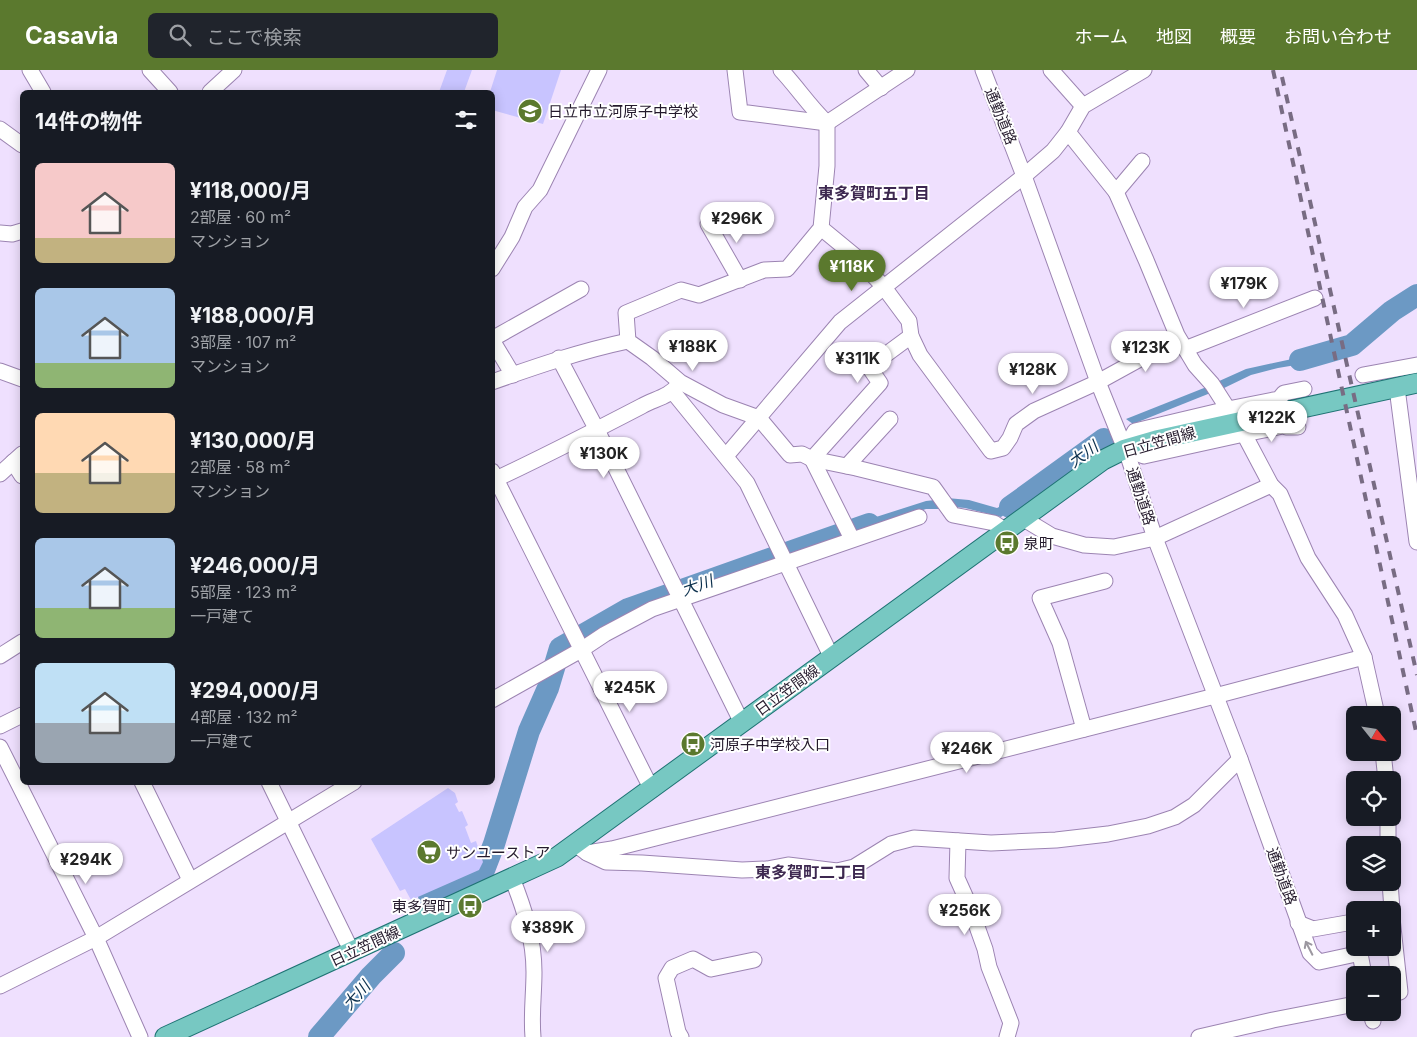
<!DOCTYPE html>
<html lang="ja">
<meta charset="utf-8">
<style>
:root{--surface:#171b24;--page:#20242c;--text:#f1f3f6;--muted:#9ea1a6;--accent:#5b792e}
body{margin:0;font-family:Inter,"Noto Sans JP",sans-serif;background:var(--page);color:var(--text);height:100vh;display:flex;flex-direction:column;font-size:19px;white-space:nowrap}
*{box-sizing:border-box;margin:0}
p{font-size:16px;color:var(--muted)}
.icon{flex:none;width:28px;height:28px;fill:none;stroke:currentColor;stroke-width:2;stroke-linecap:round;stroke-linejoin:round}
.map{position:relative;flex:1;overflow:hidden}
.sheet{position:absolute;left:20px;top:20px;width:475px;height:695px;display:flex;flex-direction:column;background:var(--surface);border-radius:8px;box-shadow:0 2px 12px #0003}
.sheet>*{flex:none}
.needle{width:32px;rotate:120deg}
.fabs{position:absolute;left:1346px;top:636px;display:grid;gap:10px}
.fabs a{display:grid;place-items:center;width:55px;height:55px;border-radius:8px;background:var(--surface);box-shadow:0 2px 12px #0003;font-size:25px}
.price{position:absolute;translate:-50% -42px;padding:0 11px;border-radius:18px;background:#fff;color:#222;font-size:16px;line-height:32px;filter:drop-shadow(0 1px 2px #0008)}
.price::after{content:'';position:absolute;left:50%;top:30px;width:15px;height:11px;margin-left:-8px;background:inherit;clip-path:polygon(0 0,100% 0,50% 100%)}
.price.on{background:var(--accent);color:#fff}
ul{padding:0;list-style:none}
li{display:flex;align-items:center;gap:15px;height:125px;padding:0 15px}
li span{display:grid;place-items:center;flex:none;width:140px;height:100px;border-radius:8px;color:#555}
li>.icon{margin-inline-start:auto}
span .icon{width:60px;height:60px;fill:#fffc;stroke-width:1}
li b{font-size:21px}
h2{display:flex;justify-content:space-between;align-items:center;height:60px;padding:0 15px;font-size:21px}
header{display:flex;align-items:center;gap:30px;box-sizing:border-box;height:70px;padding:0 25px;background:var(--accent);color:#fff}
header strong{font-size:24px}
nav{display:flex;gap:28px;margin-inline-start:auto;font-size:18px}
.search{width:350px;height:45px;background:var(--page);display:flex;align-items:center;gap:12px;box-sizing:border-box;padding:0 18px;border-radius:8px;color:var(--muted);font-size:19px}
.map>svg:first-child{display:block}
</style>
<header>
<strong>Casavia</strong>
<div class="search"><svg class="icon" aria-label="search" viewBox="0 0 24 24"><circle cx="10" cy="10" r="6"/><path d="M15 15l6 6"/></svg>ここで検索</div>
<nav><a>ホーム</a><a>地図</a><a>概要</a><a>お問い合わせ</a></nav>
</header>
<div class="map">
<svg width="1417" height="967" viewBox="0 0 1417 967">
<rect width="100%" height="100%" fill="#efe0fe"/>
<g fill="#6c99c4">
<polygon points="1417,222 1417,232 1349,280 1347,270 1355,266 1385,243"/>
<polygon points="1328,275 1329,283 1321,285 1308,293 1278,298 1251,305 1222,319 1217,312 1246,299 1306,286 1321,277"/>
<polygon points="1209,316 1213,322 1133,354 1126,349"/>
<polygon points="1100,365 1104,371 1042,419 1037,411"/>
<polygon points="1031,416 1036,422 1001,447 965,438 954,437 947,428 969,430 997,438 1007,433"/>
<polygon points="935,430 941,439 926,439 854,463 851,455 926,431"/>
</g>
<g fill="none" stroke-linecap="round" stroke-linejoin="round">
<g stroke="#6c99c4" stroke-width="22">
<polyline points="1300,290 1352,275 1392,241 1417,225"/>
<polyline points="1010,437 1104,369"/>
<polyline points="429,826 484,800 494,774 529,661 548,618 560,578 628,539 869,454"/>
<polyline points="319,967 371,906 394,883"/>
</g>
</g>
<g fill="#c8c4ff">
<polygon points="447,0 472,0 464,22 439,22"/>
<polygon points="497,0 561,0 543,54 492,40 492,22 490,22"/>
<polygon points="448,718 455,723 458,732 455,734 459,742 462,741 468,755 465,757 471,773 476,771 483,792 479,800 411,830 405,819 400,821 371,769"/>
</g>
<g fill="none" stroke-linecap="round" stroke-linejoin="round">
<defs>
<g id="minor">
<polyline points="30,0 43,22"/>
<polyline points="150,0 170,22"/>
<polyline points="735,0 740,42 827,53 907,0"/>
<path d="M781,0c16,17 29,37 46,53v43l-6,62 -34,41 -23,1 -65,25 -18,-5 -55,23 2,28 24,17 28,24 43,23 36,13 31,37 12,-1 10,5 44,9 77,19 20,28 41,8 13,9"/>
<polyline points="866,0 881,18"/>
<polyline points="983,0 1024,106 1098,312 1129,389 1155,468 1240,689 1310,883 1319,892 1356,884 1358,878"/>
<polyline points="1051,0 1083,36"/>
<polyline points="210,22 234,0"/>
<polyline points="0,59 22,75"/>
<polyline points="1142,91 1116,122 1068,62 1083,36 1144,0"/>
<polyline points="1116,122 1146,190 1177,265 1195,295 1212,314 1228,339 1135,361 1125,379"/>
<polyline points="708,154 740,210"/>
<polyline points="821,158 855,186 883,216 909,251 911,266 920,285 991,381 1003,378 1010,368 1016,354 1034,341 1098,312 1178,268"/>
<polyline points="0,163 12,164 22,161"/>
<polyline points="492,199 512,167 525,137 540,120 599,0"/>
<polyline points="492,269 581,219"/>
<polyline points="492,270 513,305"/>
<polyline points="1185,279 1315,228"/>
<polyline points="559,288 597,360 742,653"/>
<polyline points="0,301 22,309"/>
<polyline points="1363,305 1417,295"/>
<path d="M492,312c45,-16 89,-31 136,-41"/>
<polyline points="1397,318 1417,472"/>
<polyline points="673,322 747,413 832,588"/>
<polyline points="1228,339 1279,329 1284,323 1304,319"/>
<polyline points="1244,364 1283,356 1286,357 1298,357"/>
<polyline points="1125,379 1144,386 1244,364 1271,415 1280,424 1308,488 1345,545 1364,587 1377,645"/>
<polyline points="726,386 840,252 1024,106 1053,81 1068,62"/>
<polyline points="13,392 22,406"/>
<polyline points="847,396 890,349"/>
<polyline points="492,401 652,720"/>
<polyline points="0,404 22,384"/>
<path d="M492,411c51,-24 100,-49 150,-75 12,-7 27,-9 36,-21"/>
<polyline points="1024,449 1052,466 1084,475 1114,477 1155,468 1271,415"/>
<polyline points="852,469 812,389 880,313 869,297 911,266"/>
<polyline points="0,586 22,572"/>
<polyline points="492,630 581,580 605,564 652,539 919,447"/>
<polyline points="0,656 22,645"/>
<polyline points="1084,659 1060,573 1040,528 1105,511"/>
<polyline points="0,677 96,868 140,967"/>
<polyline points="1383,682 1386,710"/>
<polyline points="142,712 190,810"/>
<polyline points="269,712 352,882"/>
<polyline points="1388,748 1388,775"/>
<polyline points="958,771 957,808 970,837 985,879 989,897 1011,953 1007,967"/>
<polyline points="576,775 587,783 612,779 1215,626 1364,587"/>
<polyline points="587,783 606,792 642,793 742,800 767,799 788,795 837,801 854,797 891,774 914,768 991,773 1056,770 1108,764 1148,756 1175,747 1194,735 1240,689"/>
<path d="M512,808c12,30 22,61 22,94 0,22 -3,43 -1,65"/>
<polyline points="1390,812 1392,840"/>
<polyline points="1392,848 1400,922 1392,924"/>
<polyline points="1298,853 1313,859 1347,853 1355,856"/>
<polyline points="1359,878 1364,905"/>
<polyline points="0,916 96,868 354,712"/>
<polyline points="1371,942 1373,951"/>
<polyline points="681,967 678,962 666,908 672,898 693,889 711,899 754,890"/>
<polyline points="1199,967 1273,950 1355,934"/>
</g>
<polyline id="major" points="165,967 557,787 1103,390 1125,379 1156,370 1417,313"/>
</defs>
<use href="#minor" stroke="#9c84b2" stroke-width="17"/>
<use href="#major" stroke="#1f7374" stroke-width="21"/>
<use href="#minor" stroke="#fff" stroke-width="15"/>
<use href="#major" stroke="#77c8c2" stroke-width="19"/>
<g stroke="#786c83" stroke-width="4" stroke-dasharray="9 9" stroke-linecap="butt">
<polyline points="1273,0 1417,666"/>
<polyline points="1282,7 1417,605"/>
</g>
</g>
<defs><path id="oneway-shaft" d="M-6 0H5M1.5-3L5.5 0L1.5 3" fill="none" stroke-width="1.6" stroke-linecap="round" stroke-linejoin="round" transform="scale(1.25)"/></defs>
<use stroke="#9c98a0" href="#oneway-shaft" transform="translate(1309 878) rotate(-117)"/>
<defs>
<symbol id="school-disc" viewBox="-11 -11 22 22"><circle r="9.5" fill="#5b792e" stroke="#fff"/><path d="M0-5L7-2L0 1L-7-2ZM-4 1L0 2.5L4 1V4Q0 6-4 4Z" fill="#fff"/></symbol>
<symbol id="bus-disc" viewBox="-11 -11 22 22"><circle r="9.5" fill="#5b792e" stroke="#fff"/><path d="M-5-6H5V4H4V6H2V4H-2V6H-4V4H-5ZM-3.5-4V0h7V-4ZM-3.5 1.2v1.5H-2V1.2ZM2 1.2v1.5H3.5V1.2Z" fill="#fff"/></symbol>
<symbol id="supermarket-disc" viewBox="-11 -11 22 22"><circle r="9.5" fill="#5b792e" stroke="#fff"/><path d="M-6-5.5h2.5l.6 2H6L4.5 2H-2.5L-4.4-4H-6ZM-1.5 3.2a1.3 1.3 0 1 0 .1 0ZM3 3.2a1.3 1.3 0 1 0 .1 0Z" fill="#fff"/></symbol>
</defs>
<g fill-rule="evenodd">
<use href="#school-disc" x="516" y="27" width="28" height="28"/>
<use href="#bus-disc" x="993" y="459" width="28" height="28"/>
<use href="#bus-disc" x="679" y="660" width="28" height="28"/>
<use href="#supermarket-disc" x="415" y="768" width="28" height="28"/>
<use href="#bus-disc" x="456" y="822" width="28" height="28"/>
</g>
<g text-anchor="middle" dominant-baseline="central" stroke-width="4" stroke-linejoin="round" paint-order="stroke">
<g font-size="15" fill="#241a2c" stroke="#fff" text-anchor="start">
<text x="548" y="41">日立市立河原子中学校</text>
<text x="1024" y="473">泉町</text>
<text x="710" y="674">河原子中学校入口</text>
<text x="446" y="782">サンユーストア</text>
<text x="452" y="836" text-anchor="end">東多賀町</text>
</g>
<g font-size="15" fill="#241a2c" stroke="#fff">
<text transform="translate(1001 46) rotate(68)">通勤道路</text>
<text transform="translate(1159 372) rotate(-16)">日立笠間線</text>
<text transform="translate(1141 426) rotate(72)">通勤道路</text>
<text transform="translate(787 620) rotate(-36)">日立笠間線</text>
<text transform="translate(1282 806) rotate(70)">通勤道路</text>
<text transform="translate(365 876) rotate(-25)">日立笠間線</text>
</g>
<g font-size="16" font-weight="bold" fill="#3d2850" stroke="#fff">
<text x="874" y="123">東多賀町五丁目</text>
<text x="811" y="802">東多賀町二丁目</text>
</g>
<g font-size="16" font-style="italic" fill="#0c304d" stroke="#fff">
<text transform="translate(1083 384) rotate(-36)">大川</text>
<text transform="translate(697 515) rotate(-19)">大川</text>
<text transform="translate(356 925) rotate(-48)">大川</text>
</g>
</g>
</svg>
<div class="fabs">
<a><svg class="needle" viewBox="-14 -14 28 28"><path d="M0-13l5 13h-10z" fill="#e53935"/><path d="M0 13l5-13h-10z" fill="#9ea1a6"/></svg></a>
<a><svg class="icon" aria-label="locate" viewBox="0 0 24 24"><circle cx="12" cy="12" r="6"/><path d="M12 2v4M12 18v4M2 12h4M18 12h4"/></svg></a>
<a><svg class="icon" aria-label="layers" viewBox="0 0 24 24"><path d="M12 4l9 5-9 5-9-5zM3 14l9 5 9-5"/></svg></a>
<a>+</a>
<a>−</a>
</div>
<b class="price" style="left:737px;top:174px">¥296K</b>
<b class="price on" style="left:852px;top:222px">¥118K</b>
<b class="price" style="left:1244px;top:239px">¥179K</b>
<b class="price" style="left:693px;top:302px">¥188K</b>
<b class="price" style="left:1146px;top:303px">¥123K</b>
<b class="price" style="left:858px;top:314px">¥311K</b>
<b class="price" style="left:1033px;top:325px">¥128K</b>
<b class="price" style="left:1272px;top:373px">¥122K</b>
<b class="price" style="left:604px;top:409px">¥130K</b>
<b class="price" style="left:630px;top:643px">¥245K</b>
<b class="price" style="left:967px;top:704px">¥246K</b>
<b class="price" style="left:86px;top:815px">¥294K</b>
<b class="price" style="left:965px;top:866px">¥256K</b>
<b class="price" style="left:548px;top:883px">¥389K</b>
<section class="sheet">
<h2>14件の物件<svg class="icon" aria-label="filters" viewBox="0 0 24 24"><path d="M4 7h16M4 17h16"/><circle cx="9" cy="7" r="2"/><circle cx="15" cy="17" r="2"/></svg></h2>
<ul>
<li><span style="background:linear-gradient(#f6c9c9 75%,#c2b280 0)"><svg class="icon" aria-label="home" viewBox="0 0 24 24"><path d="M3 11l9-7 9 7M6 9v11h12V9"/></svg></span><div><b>¥118,000/月</b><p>2部屋 · 60 m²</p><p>マンション</p></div></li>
<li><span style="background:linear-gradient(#a9c7e8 75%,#8fb573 0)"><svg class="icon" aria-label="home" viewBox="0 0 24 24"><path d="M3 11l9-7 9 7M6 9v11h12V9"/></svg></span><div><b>¥188,000/月</b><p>3部屋 · 107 m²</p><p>マンション</p></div></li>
<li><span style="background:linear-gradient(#ffd9b3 60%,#c2b280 0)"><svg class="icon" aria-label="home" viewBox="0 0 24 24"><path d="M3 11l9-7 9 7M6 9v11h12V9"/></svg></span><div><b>¥130,000/月</b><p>2部屋 · 58 m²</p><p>マンション</p></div></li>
<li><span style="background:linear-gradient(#a9c7e8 70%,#8fb573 0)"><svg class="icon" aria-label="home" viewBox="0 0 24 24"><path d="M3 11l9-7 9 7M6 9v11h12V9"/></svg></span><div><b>¥246,000/月</b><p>5部屋 · 123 m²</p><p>一戸建て</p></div></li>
<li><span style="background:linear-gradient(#bfe0f5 60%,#9aa5b1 0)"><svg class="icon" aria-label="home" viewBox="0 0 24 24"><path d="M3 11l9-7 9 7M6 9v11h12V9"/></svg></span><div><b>¥294,000/月</b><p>4部屋 · 132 m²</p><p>一戸建て</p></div></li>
</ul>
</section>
</div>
